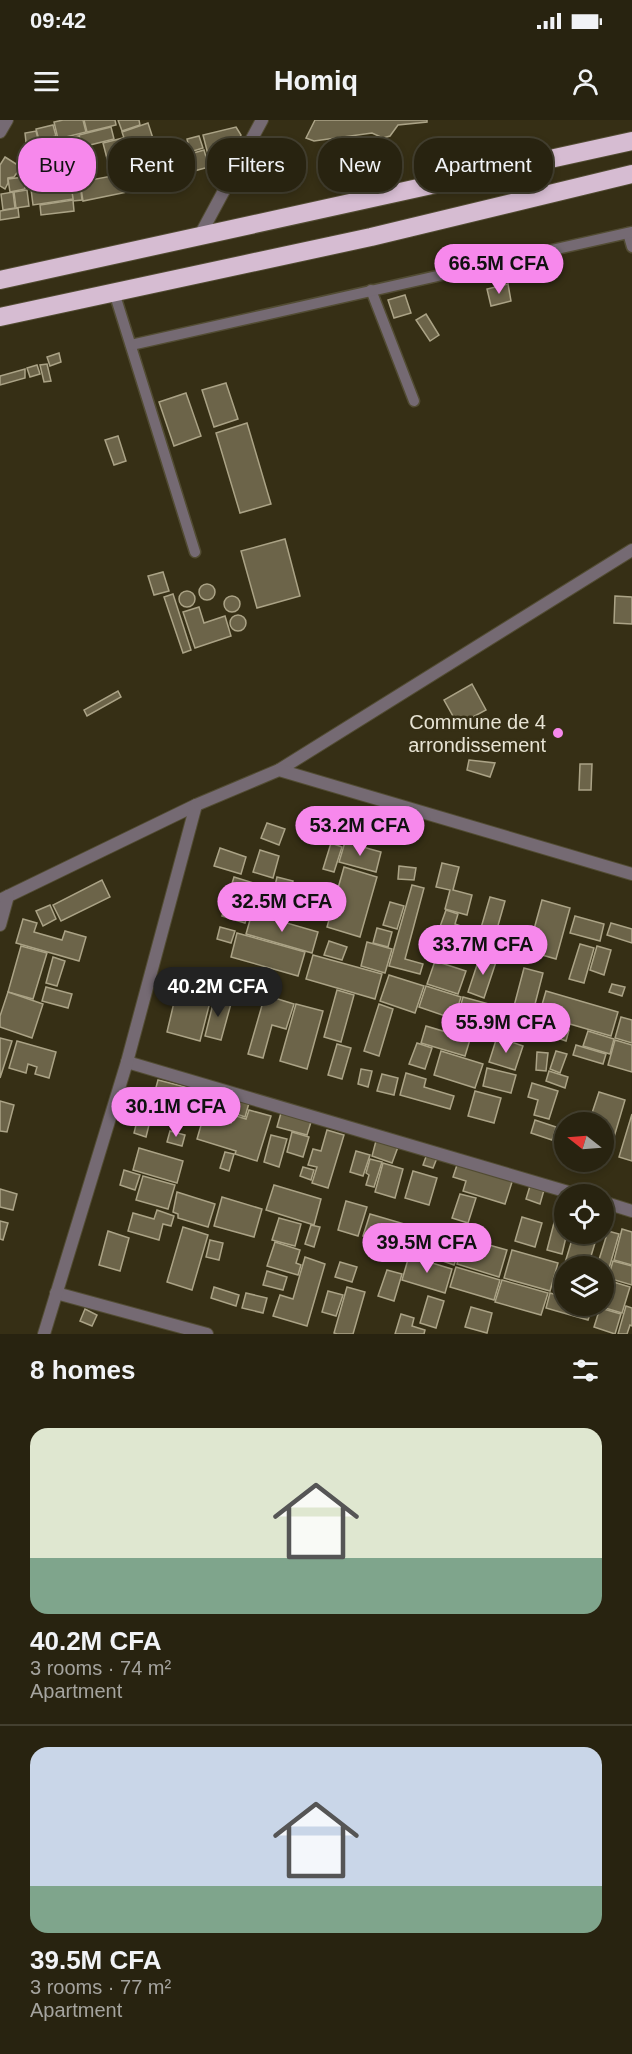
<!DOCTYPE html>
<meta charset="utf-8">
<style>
:root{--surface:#282310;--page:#342f1e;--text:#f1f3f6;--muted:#a5a49f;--line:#444030;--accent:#f788ec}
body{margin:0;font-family:Helvetica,sans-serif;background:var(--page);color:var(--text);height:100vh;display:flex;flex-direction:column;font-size:22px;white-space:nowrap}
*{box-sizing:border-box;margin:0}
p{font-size:20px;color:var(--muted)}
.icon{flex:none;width:33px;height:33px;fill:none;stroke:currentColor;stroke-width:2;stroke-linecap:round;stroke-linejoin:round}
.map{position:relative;height:1214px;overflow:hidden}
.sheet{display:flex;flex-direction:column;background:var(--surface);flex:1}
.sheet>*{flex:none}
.guide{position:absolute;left:18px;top:18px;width:597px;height:54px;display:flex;gap:12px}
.needle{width:39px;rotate:287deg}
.buttons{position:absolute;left:554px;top:992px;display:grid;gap:12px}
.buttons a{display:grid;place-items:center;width:60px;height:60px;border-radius:50%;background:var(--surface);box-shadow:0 3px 9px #0003,0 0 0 2px var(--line);font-size:30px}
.price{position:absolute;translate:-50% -51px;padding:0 14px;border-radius:21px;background:var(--accent);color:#111;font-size:20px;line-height:39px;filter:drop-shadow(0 2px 3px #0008)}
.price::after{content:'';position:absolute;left:50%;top:36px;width:18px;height:14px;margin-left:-9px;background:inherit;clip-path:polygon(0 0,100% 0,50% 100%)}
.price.on{background:#222;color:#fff}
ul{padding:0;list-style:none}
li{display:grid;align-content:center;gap:12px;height:318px;padding:0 30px}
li+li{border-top:2px solid var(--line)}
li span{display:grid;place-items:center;height:186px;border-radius:18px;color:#555}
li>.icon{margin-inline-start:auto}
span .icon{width:108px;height:108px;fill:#fffc;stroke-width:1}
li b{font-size:26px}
h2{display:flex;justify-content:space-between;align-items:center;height:72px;padding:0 30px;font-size:26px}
.chip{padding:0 21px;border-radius:24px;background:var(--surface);box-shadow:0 3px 9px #0003,0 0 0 2px var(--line);font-size:21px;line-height:54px}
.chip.on{background:var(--accent);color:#111}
.status{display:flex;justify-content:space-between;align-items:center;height:42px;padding:0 30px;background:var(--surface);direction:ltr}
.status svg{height:16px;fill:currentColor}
header{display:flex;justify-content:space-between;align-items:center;height:78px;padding:0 30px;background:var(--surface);font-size:27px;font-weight:700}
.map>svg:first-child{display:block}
</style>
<div class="status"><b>09:42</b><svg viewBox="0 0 49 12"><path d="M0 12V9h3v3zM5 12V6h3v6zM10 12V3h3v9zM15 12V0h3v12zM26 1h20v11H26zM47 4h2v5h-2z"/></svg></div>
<header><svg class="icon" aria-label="menu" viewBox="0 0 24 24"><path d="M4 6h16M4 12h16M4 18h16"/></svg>Homiq<svg class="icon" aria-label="person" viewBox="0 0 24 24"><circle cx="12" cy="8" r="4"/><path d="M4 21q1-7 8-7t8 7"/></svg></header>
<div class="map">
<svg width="632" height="1214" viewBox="0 0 632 1214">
<rect width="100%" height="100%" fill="#362f15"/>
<g fill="#6c6449" stroke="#aba386" stroke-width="1.5">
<polygon points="63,0 83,0 86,12 58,19 54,2"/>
<polygon points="84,0 115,0 116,5 87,12"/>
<polygon points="118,0 139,0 140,5 122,11"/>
<polygon points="315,0 427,0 427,2 398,5 390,16 383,18 372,13 314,21 306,18"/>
<polygon points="148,3 158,34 132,42 122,12"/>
<polygon points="53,5 56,16 39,20 36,9"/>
<polygon points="111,7 114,19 82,27 79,15"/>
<polygon points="236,7 241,15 224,47 212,50 203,15"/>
<polygon points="36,11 38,19 26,22 25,13"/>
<polygon points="78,16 89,57 74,61 64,19"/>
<polygon points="199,16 203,28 190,32 187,19"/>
<polygon points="56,17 60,32 44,36 40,21"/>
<polygon points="123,18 131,49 111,54 103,23"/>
<polygon points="39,20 41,33 29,35 26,22"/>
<polygon points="204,30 209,47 194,51 190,34"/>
<polygon points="65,31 70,47 61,50 57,34"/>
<polygon points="43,35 43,50 27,50 26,36"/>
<polygon points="5,37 21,47 14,57 8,58 8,63 5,69 0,66 0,45"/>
<polygon points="156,37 158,45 134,51 132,43"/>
<polygon points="184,40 188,55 144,66 140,52"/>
<polygon points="70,48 73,61 65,63 61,50"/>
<polygon points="138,51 142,69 83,81 80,62"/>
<polygon points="45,53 47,66 30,69 28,55"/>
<polygon points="24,57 25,69 10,72 8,59"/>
<polygon points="80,63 82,80 73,81 71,64"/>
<polygon points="71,64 73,79 33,85 31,69"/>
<polygon points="27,70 29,86 16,88 14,72"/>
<polygon points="13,72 15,88 3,90 1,74"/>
<polygon points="73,80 74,91 41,95 40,85"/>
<polygon points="18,88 19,97 0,100 0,91"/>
<polygon points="508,164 511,181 491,186 487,169"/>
<polygon points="405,175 411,193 394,198 388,180"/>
<polygon points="426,194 439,215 430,221 416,200"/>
<polygon points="59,233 61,242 50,246 47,237"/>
<polygon points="47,244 51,261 44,262 40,245"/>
<polygon points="37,245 40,254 30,257 27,248"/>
<polygon points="25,249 25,258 0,265 0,256"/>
<polygon points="226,263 238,299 214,307 202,270"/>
<polygon points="186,273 201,316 174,326 159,282"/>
<polygon points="247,303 271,384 240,393 216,313"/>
<polygon points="118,316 126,341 114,345 105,320"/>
<polygon points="285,419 300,476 257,488 241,431"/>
<polygon points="163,452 169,471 154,475 148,456"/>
<circle cx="207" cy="472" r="8"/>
<circle cx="187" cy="479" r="8"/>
<polygon points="173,474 191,530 183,533 164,477"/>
<circle cx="232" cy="484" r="8"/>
<polygon points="615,476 632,477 632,504 614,503"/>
<polygon points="199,487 204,503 225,496 231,516 195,528 183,492"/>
<circle cx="238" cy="503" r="8"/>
<polygon points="472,564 486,590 458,605 444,580"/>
<polygon points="118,571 121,577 87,596 84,590"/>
<polygon points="469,640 495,643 490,657 467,650"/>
<polygon points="580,644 592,644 591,670 579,670"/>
<polygon points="267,703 285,709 279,725 261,718"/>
<polygon points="345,722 381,732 376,752 339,742"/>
<polygon points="331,723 342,727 334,752 323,749"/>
<polygon points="220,728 246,737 241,754 214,746"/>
<polygon points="260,730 279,736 273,758 253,752"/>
<polygon points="442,743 459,747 453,770 472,775 467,795 445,789 450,770 436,767"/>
<polygon points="399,746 416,748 414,760 398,759"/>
<polygon points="344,747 377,757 360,817 327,807"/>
<polygon points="234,757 257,764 245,803 222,796"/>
<polygon points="277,757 293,761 290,775 274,770"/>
<polygon points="102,760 110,777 61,801 53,785"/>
<polygon points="412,765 424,768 405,839 423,844 420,854 389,846"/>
<polygon points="319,769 330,773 324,793 312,790"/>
<polygon points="490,777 505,781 493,823 478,818"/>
<polygon points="542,780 570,788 556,839 528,831"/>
<polygon points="390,782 404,786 397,809 383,805"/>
<polygon points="50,785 56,799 43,806 36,791"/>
<polygon points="446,790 458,794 455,804 478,812 469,838 456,834 459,823 437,815"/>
<polygon points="252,793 318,812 312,833 246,814"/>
<polygon points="575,796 604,804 600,821 570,813"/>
<polygon points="23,799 37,803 34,812 62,820 65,811 86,817 79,841 16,823"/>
<polygon points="611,803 632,809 632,823 607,815"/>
<polygon points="220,807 235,811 231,823 217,819"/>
<polygon points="377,808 392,812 388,827 373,823"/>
<polygon points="237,813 305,832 298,856 231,837"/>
<polygon points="427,815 451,823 445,840 421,832"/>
<polygon points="329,821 347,827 342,840 324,835"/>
<polygon points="367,822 392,829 385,853 361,846"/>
<polygon points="580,824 594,828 584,863 569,859"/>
<polygon points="21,826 47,833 33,879 8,872"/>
<polygon points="597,826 611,830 604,855 590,850"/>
<polygon points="481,833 497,839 484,878 468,872"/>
<polygon points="313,835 382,854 375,879 306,859"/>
<polygon points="53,837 65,841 57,866 46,863"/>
<polygon points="435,841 466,851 458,874 427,864"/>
<polygon points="524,848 543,853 533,892 514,886"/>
<polygon points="389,855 424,866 415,893 380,881"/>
<polygon points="612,864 625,867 622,876 609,872"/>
<polygon points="426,866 461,877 454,899 419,887"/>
<polygon points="46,867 72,874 68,888 42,881"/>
<polygon points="337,870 354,875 341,922 324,917"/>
<polygon points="546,871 618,892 611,916 539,895"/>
<polygon points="8,872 43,884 32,918 0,907 0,896"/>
<polygon points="176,874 210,882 200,921 167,912"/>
<polygon points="265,875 294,884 286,909 272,905 263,938 248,934"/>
<polygon points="215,876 232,880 221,920 205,916"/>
<polygon points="463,877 511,890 507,904 495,900 490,918 472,913 465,936 421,923 426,906 453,914"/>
<polygon points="296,884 323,891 307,949 280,941"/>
<polygon points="379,884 393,889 379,936 364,931"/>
<polygon points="529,894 538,897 531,921 521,918"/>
<polygon points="621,897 632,900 632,923 615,918"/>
<polygon points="544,902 569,910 566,921 540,912"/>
<polygon points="588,911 614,919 610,934 583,926"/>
<polygon points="497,917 523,926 515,950 489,942"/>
<polygon points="0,918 12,921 0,958"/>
<polygon points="615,920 632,925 632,952 608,945"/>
<polygon points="17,921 56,932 49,958 35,954 37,947 28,944 26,953 9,948"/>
<polygon points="417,923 432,928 425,949 409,944"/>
<polygon points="337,924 351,928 342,959 328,955"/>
<polygon points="576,925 606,934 603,944 573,935"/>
<polygon points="441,931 483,944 475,968 434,955"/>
<polygon points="556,931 567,934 560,953 550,949"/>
<polygon points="537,932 548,933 546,951 536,950"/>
<polygon points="487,948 516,955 511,973 483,966"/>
<polygon points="361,949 372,951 368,967 358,964"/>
<polygon points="549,951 568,957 565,968 546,961"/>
<polygon points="406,953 426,959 424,967 454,976 450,989 400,975"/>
<polygon points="382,954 398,958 394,975 377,971"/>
<polygon points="158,960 201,971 194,998 151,986"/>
<polygon points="532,963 558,971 549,999 534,995 538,980 528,977"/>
<polygon points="475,971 501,978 494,1003 468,996"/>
<polygon points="599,972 625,980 609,1034 603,1033 603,1002 589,1002"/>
<polygon points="207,973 218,977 214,992 224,996 223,1000 231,1003 233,995 246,999 249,990 271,996 257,1041 235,1034 236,1031 197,1019 204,995 201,995"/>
<polygon points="227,977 237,979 232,993 223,991"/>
<polygon points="238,980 249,983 245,997 234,993"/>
<polygon points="0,981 14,985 7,1012 0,1011"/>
<polygon points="281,993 311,1002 307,1015 277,1007"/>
<polygon points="632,994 632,1041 619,1037"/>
<polygon points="535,1000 556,1007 552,1020 531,1013"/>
<polygon points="137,1001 149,1005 146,1017 134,1013"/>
<polygon points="327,1010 344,1015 328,1068 312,1063 317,1047 308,1045 313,1029 321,1031"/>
<polygon points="170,1011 185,1015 182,1026 167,1022"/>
<polygon points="292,1012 309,1017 303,1037 287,1032"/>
<polygon points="271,1015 287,1019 279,1047 264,1042"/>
<polygon points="376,1021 398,1027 392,1043 372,1036"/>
<polygon points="139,1028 183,1041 177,1063 133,1050"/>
<polygon points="356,1031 370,1035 363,1056 350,1052"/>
<polygon points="225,1032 234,1034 229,1051 220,1048"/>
<polygon points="427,1034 437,1038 433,1048 423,1045"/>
<polygon points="370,1039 382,1042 374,1067 366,1065 369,1055 366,1053"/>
<polygon points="458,1042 513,1059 505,1084 463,1071 466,1061 453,1057"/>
<polygon points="383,1043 403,1049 395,1078 375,1072"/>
<polygon points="303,1047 314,1050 311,1060 300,1056"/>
<polygon points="124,1050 140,1055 135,1070 120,1065"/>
<polygon points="413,1051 437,1058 429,1085 405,1078"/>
<polygon points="143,1056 175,1065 168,1089 136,1080"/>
<polygon points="274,1065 321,1079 314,1105 266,1090"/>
<polygon points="530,1066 544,1070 540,1084 526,1079"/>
<polygon points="0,1069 17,1074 13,1090 0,1087"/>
<polygon points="177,1072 215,1084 208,1107 178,1098 178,1094 173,1092"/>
<polygon points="460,1074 476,1078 468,1103 452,1098"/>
<polygon points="222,1077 262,1089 254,1117 214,1106"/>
<polygon points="346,1081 367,1087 358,1116 338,1110"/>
<polygon points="157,1090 174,1096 171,1106 163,1104 159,1120 128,1111 133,1093 154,1099"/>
<polygon points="370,1094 418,1108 412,1131 363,1116"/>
<polygon points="522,1097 542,1103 535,1127 515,1121"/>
<polygon points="279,1098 301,1104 295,1126 272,1120"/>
<polygon points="555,1099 564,1101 564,1113 567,1113 562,1134 547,1130"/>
<polygon points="0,1101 8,1103 3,1120 0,1119"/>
<polygon points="311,1105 320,1107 314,1127 305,1124"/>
<polygon points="183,1107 208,1115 192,1170 167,1162"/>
<polygon points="622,1109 632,1112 632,1145 614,1140"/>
<polygon points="108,1111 129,1118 120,1151 99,1145"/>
<polygon points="608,1111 619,1114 603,1169 603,1146 597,1146"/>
<polygon points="574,1113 598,1113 588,1146 564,1146"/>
<polygon points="464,1118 507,1130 499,1157 457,1144"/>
<polygon points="443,1119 461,1124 454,1145 437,1139"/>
<polygon points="210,1120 223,1123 219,1140 206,1137"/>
<polygon points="275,1122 300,1130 296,1143 301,1145 298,1155 267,1146"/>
<polygon points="512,1130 558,1143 550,1171 504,1158"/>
<polygon points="409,1136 452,1149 445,1173 402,1160"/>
<polygon points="305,1137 325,1144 307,1206 273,1196 280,1175 293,1179"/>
<polygon points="613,1141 632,1146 632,1165 608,1158"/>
<polygon points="340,1142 357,1147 352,1162 335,1157"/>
<polygon points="456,1147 500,1160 494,1180 450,1167"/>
<polygon points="387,1150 402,1154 394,1181 378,1176"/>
<polygon points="267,1151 287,1157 283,1170 263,1165"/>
<polygon points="502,1160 548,1173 541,1195 495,1182"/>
<polygon points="607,1160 630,1167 622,1193 595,1185 603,1185 603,1174"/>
<polygon points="214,1167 239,1175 236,1186 211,1178"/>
<polygon points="347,1167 365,1172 353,1214 337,1214 334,1213"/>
<polygon points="328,1171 343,1175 336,1196 322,1192"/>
<polygon points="246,1173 267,1178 263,1193 242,1188"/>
<polygon points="550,1173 564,1177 564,1185 593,1185 588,1200 546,1188"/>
<polygon points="428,1176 444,1181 436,1208 420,1203"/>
<polygon points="626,1186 632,1188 632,1206 630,1205 627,1214 618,1214"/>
<polygon points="471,1187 492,1193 487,1213 465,1207"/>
<polygon points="600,1188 621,1194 615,1214 594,1207"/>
<polygon points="85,1189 97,1195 92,1206 80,1201"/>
<polygon points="401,1194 414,1198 412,1206 425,1210 424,1214 395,1214"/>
</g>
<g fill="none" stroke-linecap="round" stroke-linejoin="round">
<defs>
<g id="lane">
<polyline points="628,113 632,127"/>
<polyline points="371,170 414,281"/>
<polyline points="114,172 195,432"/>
<polyline points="131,225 632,112"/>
</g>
<g id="street">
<polyline points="0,12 7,0"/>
<polyline points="199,117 262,0"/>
<polyline points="279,650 632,430"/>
<polyline points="0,780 196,685 279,650 632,754"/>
<polyline points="0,805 8,776"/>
<polyline points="127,942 575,1074"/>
<polyline points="603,1082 632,1091"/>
<polyline points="56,1173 207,1214"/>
<polyline points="44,1214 127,942 196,685"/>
</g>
<g id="highway">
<polyline points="0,160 632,21"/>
<polyline points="0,197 371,117 632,54"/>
</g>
</defs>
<use href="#lane" stroke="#524c33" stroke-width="13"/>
<use href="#street" stroke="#524c33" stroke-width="14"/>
<use href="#highway" stroke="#524c33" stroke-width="20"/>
<use href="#lane" stroke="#756a73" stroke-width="10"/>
<use href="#street" stroke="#756a73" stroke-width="12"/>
<use href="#highway" stroke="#d6bcd2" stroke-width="18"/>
</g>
<circle fill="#f788ec" stroke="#362f15" stroke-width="2" cx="558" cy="613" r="6"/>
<g text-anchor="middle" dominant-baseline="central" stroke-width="5" stroke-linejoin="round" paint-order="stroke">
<g font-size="20" fill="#e7e3d3" stroke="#362f15" text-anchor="end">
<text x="546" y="602">Commune de 4<tspan x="546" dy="23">arrondissement</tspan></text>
</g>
</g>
</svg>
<div class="buttons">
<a><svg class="needle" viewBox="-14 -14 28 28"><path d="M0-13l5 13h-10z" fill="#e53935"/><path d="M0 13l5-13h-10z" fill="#a5a49f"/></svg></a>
<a><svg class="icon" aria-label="locate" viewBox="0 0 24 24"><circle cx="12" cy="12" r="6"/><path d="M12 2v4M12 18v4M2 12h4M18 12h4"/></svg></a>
<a><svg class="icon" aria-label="layers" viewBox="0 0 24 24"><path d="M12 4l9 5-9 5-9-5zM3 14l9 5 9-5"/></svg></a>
</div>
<b class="price" style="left:499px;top:175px">66.5M CFA</b>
<b class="price" style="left:360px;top:737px">53.2M CFA</b>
<b class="price" style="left:282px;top:813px">32.5M CFA</b>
<b class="price" style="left:483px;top:856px">33.7M CFA</b>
<b class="price on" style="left:218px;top:898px">40.2M CFA</b>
<b class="price" style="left:506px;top:934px">55.9M CFA</b>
<b class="price" style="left:176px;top:1018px">30.1M CFA</b>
<b class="price" style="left:427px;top:1154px">39.5M CFA</b>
<div class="guide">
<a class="chip on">Buy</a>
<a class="chip">Rent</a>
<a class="chip">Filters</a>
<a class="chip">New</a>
<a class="chip">Apartment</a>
</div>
</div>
<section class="sheet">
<h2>8 homes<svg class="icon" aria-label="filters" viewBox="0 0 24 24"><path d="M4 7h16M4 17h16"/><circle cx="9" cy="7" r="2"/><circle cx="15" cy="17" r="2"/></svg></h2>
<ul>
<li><span style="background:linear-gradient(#dfe7d0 70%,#7fa58c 0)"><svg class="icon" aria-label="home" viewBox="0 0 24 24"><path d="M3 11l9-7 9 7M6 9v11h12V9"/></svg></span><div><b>40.2M CFA</b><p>3 rooms · 74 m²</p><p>Apartment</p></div></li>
<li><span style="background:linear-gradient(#c9d6e8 75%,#7fa58c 0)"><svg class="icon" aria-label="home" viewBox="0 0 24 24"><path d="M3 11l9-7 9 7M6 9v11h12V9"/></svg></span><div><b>39.5M CFA</b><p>3 rooms · 77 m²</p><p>Apartment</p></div></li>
</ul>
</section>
